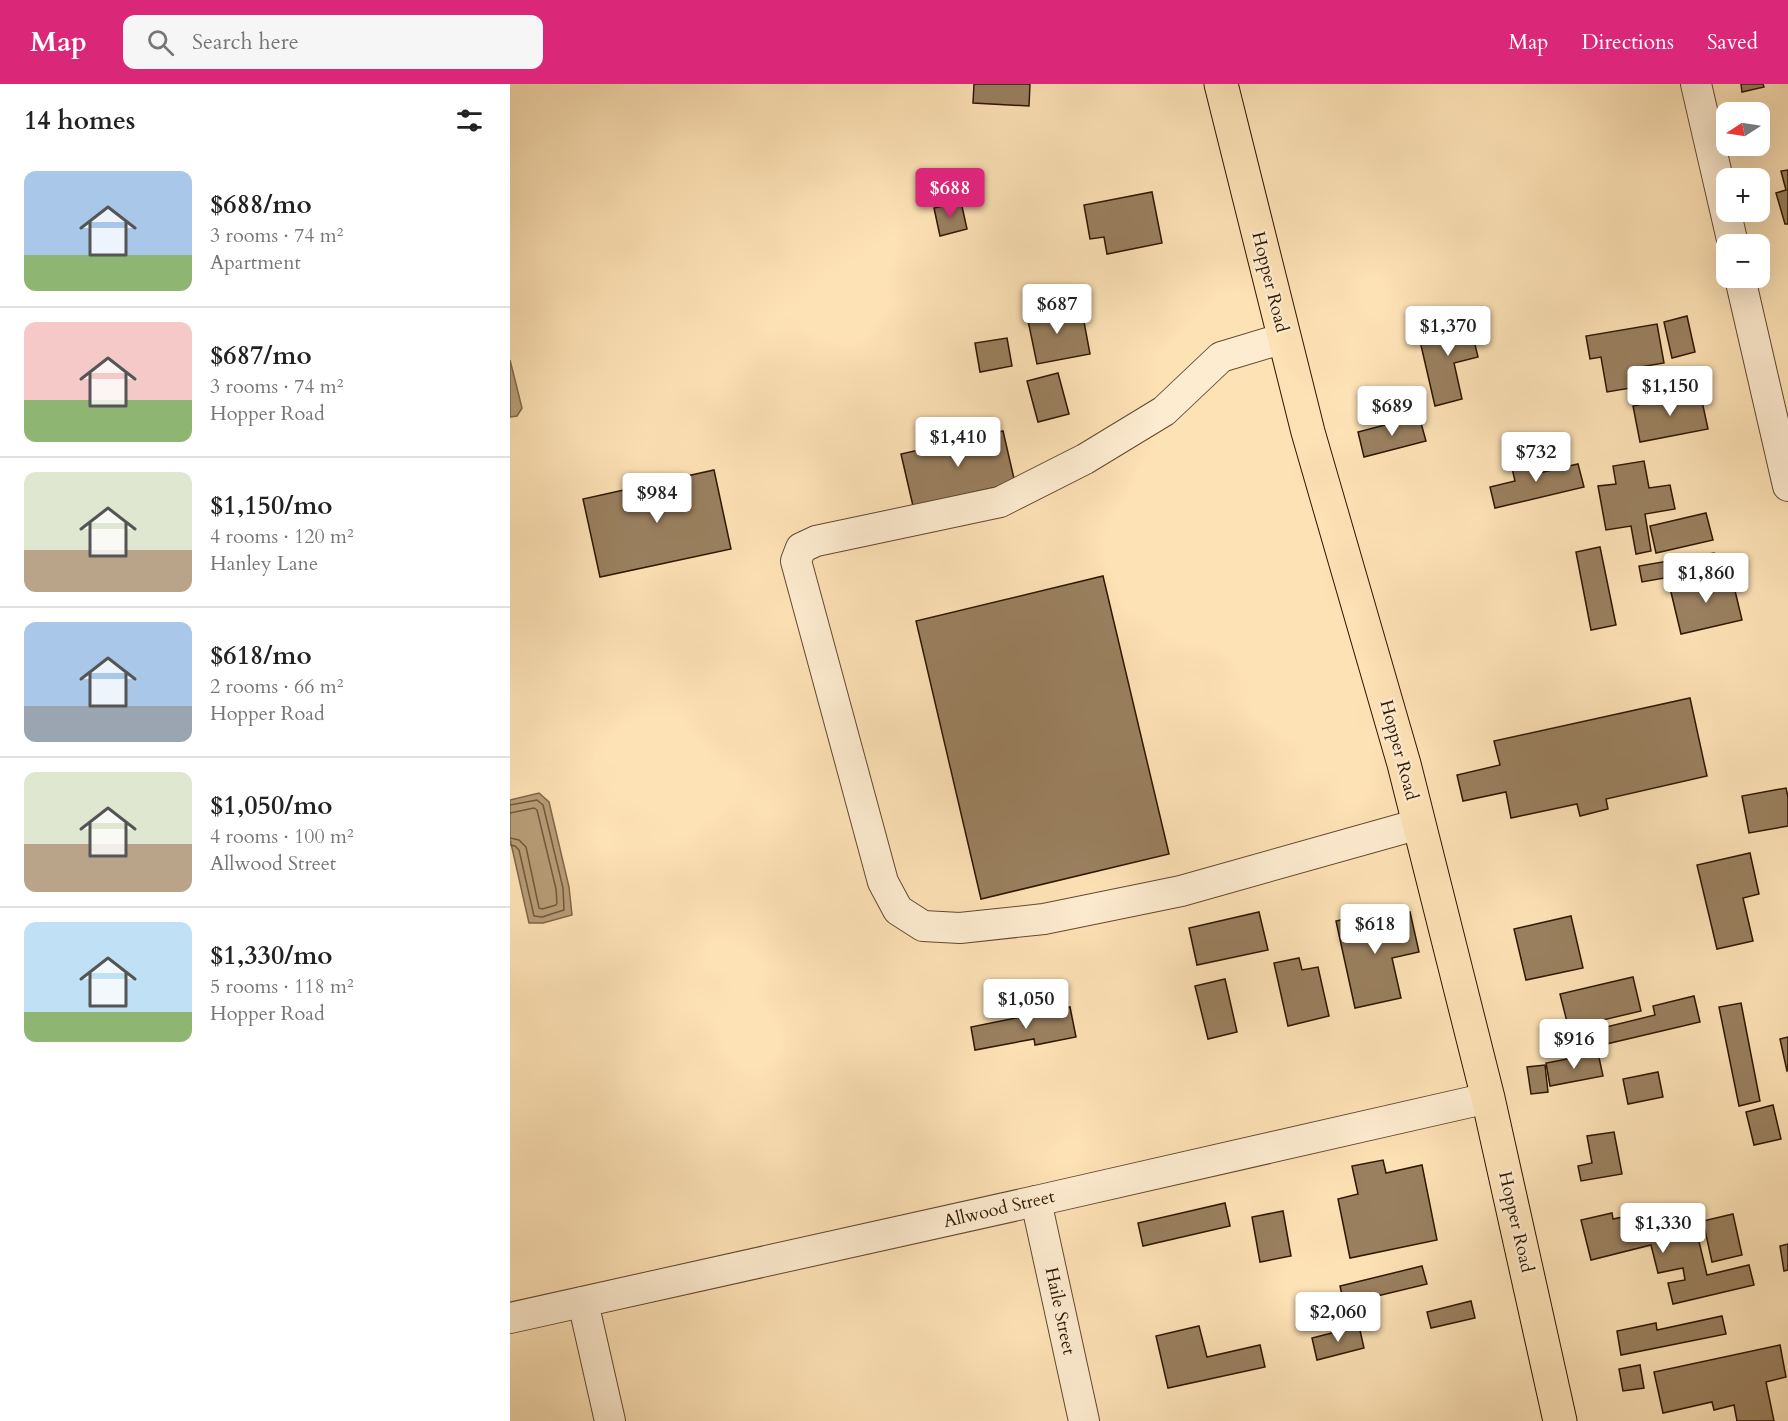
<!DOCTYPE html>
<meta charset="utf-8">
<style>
:root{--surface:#fff;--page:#f6f6f6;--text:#222;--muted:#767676;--line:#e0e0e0;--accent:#db2777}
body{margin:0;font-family:Cardo,serif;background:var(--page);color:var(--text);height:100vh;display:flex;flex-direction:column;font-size:22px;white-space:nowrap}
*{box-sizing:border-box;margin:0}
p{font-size:20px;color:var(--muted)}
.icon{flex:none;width:33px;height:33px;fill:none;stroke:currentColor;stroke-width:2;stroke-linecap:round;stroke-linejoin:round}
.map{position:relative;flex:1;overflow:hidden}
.panel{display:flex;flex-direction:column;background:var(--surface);width:510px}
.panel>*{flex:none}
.needle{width:39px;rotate:258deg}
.controls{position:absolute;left:1206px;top:18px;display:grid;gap:12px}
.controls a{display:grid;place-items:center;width:54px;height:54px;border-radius:12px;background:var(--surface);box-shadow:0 6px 24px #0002;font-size:30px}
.price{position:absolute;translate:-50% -51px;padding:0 14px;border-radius:6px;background:#fff;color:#222;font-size:20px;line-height:39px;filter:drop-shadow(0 2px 3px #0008)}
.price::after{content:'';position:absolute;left:50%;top:36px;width:18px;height:14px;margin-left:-9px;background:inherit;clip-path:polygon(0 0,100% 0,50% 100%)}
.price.current{background:var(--accent);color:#fff}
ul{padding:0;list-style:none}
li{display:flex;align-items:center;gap:18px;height:150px;padding:0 24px}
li+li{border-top:2px solid var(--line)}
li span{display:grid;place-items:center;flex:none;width:168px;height:120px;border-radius:12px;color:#555}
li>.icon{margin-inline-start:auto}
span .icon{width:72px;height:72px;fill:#fffc;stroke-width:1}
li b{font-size:26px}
h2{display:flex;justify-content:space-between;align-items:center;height:72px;padding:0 24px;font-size:26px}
header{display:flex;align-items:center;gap:36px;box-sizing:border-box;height:84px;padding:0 30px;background:var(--accent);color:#fff}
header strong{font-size:28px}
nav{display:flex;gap:33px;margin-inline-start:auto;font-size:21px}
.search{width:420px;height:54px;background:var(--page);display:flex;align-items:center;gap:15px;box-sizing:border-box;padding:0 21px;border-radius:12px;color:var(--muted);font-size:22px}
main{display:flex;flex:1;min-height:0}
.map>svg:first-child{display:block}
</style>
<header>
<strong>Map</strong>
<div class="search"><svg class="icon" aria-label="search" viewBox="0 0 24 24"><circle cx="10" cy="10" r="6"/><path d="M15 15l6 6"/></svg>Search here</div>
<nav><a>Map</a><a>Directions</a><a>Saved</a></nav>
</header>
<main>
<section class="panel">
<h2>14 homes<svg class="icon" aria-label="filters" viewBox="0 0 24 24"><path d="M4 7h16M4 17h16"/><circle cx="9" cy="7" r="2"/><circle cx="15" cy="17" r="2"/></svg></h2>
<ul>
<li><span style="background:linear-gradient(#a9c7e8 70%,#8fb573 0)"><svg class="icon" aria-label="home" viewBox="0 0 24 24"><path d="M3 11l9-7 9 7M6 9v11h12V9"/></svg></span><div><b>$688/mo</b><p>3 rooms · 74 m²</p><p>Apartment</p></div></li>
<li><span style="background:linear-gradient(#f6c9c9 65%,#8fb573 0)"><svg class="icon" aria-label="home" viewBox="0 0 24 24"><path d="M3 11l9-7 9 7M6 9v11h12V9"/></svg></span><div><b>$687/mo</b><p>3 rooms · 74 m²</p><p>Hopper Road</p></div></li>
<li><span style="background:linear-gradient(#dfe7d0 65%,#b9a48a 0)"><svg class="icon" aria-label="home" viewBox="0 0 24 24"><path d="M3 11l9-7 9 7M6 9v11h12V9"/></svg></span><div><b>$1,150/mo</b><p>4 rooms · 120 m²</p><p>Hanley Lane</p></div></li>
<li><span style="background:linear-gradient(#a9c7e8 70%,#9aa5b1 0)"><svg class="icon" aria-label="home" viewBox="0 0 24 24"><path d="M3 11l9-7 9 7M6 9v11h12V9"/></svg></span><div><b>$618/mo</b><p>2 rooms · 66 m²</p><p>Hopper Road</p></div></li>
<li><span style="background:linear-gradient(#dfe7d0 60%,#b9a48a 0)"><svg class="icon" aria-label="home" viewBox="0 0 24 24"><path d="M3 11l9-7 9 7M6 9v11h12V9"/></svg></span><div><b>$1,050/mo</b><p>4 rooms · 100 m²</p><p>Allwood Street</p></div></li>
<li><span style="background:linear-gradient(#bfe0f5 75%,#8fb573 0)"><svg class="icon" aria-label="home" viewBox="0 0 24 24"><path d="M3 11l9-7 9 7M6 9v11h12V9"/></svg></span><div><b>$1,330/mo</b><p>5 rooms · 118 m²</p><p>Hopper Road</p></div></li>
</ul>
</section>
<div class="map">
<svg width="1278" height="1337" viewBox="0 0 1278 1337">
<rect width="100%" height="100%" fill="#fde2b6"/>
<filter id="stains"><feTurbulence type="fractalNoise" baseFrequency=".00333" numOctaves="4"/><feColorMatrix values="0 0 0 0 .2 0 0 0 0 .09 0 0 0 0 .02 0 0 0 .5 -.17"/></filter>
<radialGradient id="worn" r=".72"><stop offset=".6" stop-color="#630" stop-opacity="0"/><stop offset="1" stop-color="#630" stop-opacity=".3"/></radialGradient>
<g fill="#b79d78" stroke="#806748" stroke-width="1.5">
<polygon points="0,276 12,324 7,332 0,333"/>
<polygon points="29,709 39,718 59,803 62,831 33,839 19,839 0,755 0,716"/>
</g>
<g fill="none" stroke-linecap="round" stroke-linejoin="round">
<g stroke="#725a3c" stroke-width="1.5">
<polyline points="0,721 27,716 33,721 53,804 54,826 32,833 24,832 9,766 5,762 0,761"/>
<polyline points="0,729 24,724 27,726 46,805 47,819 46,821 32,825 29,824 16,763 9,756 0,754"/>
</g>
</g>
<g fill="#9a805f" stroke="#2e1600" stroke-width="1.5">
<polygon points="464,0 520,0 519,22 463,19"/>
<polygon points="1231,0 1253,0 1254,3 1232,8"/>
<polygon points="1278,86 1278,140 1275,140 1266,109 1276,106 1271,87"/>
<polygon points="642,108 652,159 597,170 594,153 580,155 574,121"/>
<polygon points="451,118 457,145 430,152 424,124"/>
<polygon points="531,219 534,234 572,227 580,270 527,280 515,222"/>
<polygon points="958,231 968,273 944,279 952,315 925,322 910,257 923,254 919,240"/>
<polygon points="1177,232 1185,268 1162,274 1154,238"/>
<polygon points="1147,240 1154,279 1124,284 1127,303 1097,308 1091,273 1080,275 1076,252"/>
<polygon points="497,254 502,282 470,288 465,259"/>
<polygon points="548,289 559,330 528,338 517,297"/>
<polygon points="1190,308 1198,345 1130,358 1123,322"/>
<polygon points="909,332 916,357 854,373 848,348"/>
<polygon points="493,347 505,399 403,422 391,370"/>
<polygon points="1025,373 1029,389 1068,380 1074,403 985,424 980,403 1005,397 1001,380"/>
<polygon points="1134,377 1139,404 1160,401 1165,425 1135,430 1141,467 1126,470 1121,442 1096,446 1088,402 1106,400 1103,382"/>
<polygon points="204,386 221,465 90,493 73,415"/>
<polygon points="1196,429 1203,456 1146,469 1140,442"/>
<polygon points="1090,463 1106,541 1081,546 1066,468"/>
<polygon points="1204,469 1206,485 1132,498 1129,482"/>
<polygon points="1221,490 1232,536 1171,550 1160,504"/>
<polygon points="593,492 659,770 471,815 406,537"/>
<polygon points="1180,614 1197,692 1096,715 1098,725 1070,732 1067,720 1001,734 996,708 953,717 947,691 990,681 984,657"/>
<polygon points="1276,704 1278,713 1278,742 1239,749 1232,712"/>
<polygon points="1240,769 1249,810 1233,814 1243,857 1207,865 1187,781"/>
<polygon points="749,828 758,866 687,881 679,844"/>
<polygon points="900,828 909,868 882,874 891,914 845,924 826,837 856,830 857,837"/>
<polygon points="1061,832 1073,884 1016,896 1004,845"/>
<polygon points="789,874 792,886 808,883 819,932 778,942 764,879"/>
<polygon points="1123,893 1131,927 1084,938 1090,964 1065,970 1050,910"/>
<polygon points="715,895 727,948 698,955 685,902"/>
<polygon points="1184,912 1190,938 1092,961 1088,945 1145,931 1143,922"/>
<polygon points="1231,919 1250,1017 1229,1022 1209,923"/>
<polygon points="560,923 566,953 525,961 524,955 465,966 461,943"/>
<polygon points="1278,953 1278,986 1277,987 1270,955"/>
<polygon points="1088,969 1093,992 1040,1002 1036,979"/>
<polygon points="1035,981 1038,1008 1021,1010 1017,983"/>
<polygon points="1148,988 1153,1013 1118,1020 1113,995"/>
<polygon points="1263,1021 1271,1055 1244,1061 1236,1028"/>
<polygon points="1104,1048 1112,1090 1071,1097 1068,1082 1082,1079 1077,1052"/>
<polygon points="873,1076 876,1089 912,1081 927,1156 840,1174 828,1115 848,1110 842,1082"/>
<polygon points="715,1119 720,1142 633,1162 628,1139"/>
<polygon points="773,1127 781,1172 750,1178 742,1133"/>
<polygon points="1141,1127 1147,1153 1186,1145 1197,1191 1239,1181 1244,1201 1163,1220 1158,1199 1175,1196 1173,1184 1148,1189 1141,1161 1081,1176 1071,1136 1102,1129 1103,1135"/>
<polygon points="1223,1130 1232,1171 1202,1178 1193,1137"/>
<polygon points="1278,1160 1278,1186 1274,1187 1270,1162"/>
<polygon points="912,1182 917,1200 834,1220 830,1202"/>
<polygon points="961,1217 965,1234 921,1244 917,1228"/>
<polygon points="1212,1232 1216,1250 1111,1271 1107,1247 1146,1239 1147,1246"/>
<polygon points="689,1242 697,1273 750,1261 755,1283 658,1304 646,1252"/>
<polygon points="849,1242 854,1264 807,1276 802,1254"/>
<polygon points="1270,1261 1276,1293 1256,1298 1264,1337 1227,1337 1224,1321 1204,1326 1202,1318 1153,1329 1144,1288"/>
<polygon points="1130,1281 1134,1304 1113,1307 1109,1285"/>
</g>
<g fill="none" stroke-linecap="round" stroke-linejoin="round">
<defs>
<g id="minor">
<polyline points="1186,0 1223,160"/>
<polyline points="1230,194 1278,402"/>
<polyline points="774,254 711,273 654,327 575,375 490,418 306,457 291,464 286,477 373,798 388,826 413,842 450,844 534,835 671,807 909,740"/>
<polyline points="526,1117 574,1337"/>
<polyline points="73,1218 100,1337"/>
<polyline points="0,1234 526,1117 978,1014"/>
</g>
<polyline id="major" points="711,0 798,348 894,680 978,1014 1050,1337"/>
</defs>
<use href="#minor" stroke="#62492e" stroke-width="32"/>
<use href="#major" stroke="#2e1600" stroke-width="35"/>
<use href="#minor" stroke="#feecd0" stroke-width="30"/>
<use href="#major" stroke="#fde2b6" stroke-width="33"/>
</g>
<g text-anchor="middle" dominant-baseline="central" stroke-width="4.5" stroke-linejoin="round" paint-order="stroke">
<g font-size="18" fill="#2e1600" stroke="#feecd0">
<text transform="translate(760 198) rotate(76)">Hopper Road</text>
<text transform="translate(889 666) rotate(75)">Hopper Road</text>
<text transform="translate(489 1125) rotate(-13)">Allwood Street</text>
<text transform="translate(1006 1138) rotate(77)">Hopper Road</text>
<text transform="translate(550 1227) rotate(78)">Haile Street</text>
</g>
</g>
<rect width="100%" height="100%" filter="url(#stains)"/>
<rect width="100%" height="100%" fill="url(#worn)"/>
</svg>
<div class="controls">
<a><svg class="needle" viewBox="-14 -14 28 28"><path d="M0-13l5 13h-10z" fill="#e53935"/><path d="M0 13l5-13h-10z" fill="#767676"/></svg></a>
<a>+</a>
<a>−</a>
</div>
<b class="price current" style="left:440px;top:135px">$688</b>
<b class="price" style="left:547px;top:251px">$687</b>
<b class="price" style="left:938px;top:273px">$1,370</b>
<b class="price" style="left:1160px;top:333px">$1,150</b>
<b class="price" style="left:882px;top:353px">$689</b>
<b class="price" style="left:448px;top:384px">$1,410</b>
<b class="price" style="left:1026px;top:399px">$732</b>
<b class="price" style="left:147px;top:440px">$984</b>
<b class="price" style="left:1196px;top:520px">$1,860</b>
<b class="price" style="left:865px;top:871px">$618</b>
<b class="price" style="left:516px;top:946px">$1,050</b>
<b class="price" style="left:1064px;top:986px">$916</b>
<b class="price" style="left:1153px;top:1170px">$1,330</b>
<b class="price" style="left:828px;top:1259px">$2,060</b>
</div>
</main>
